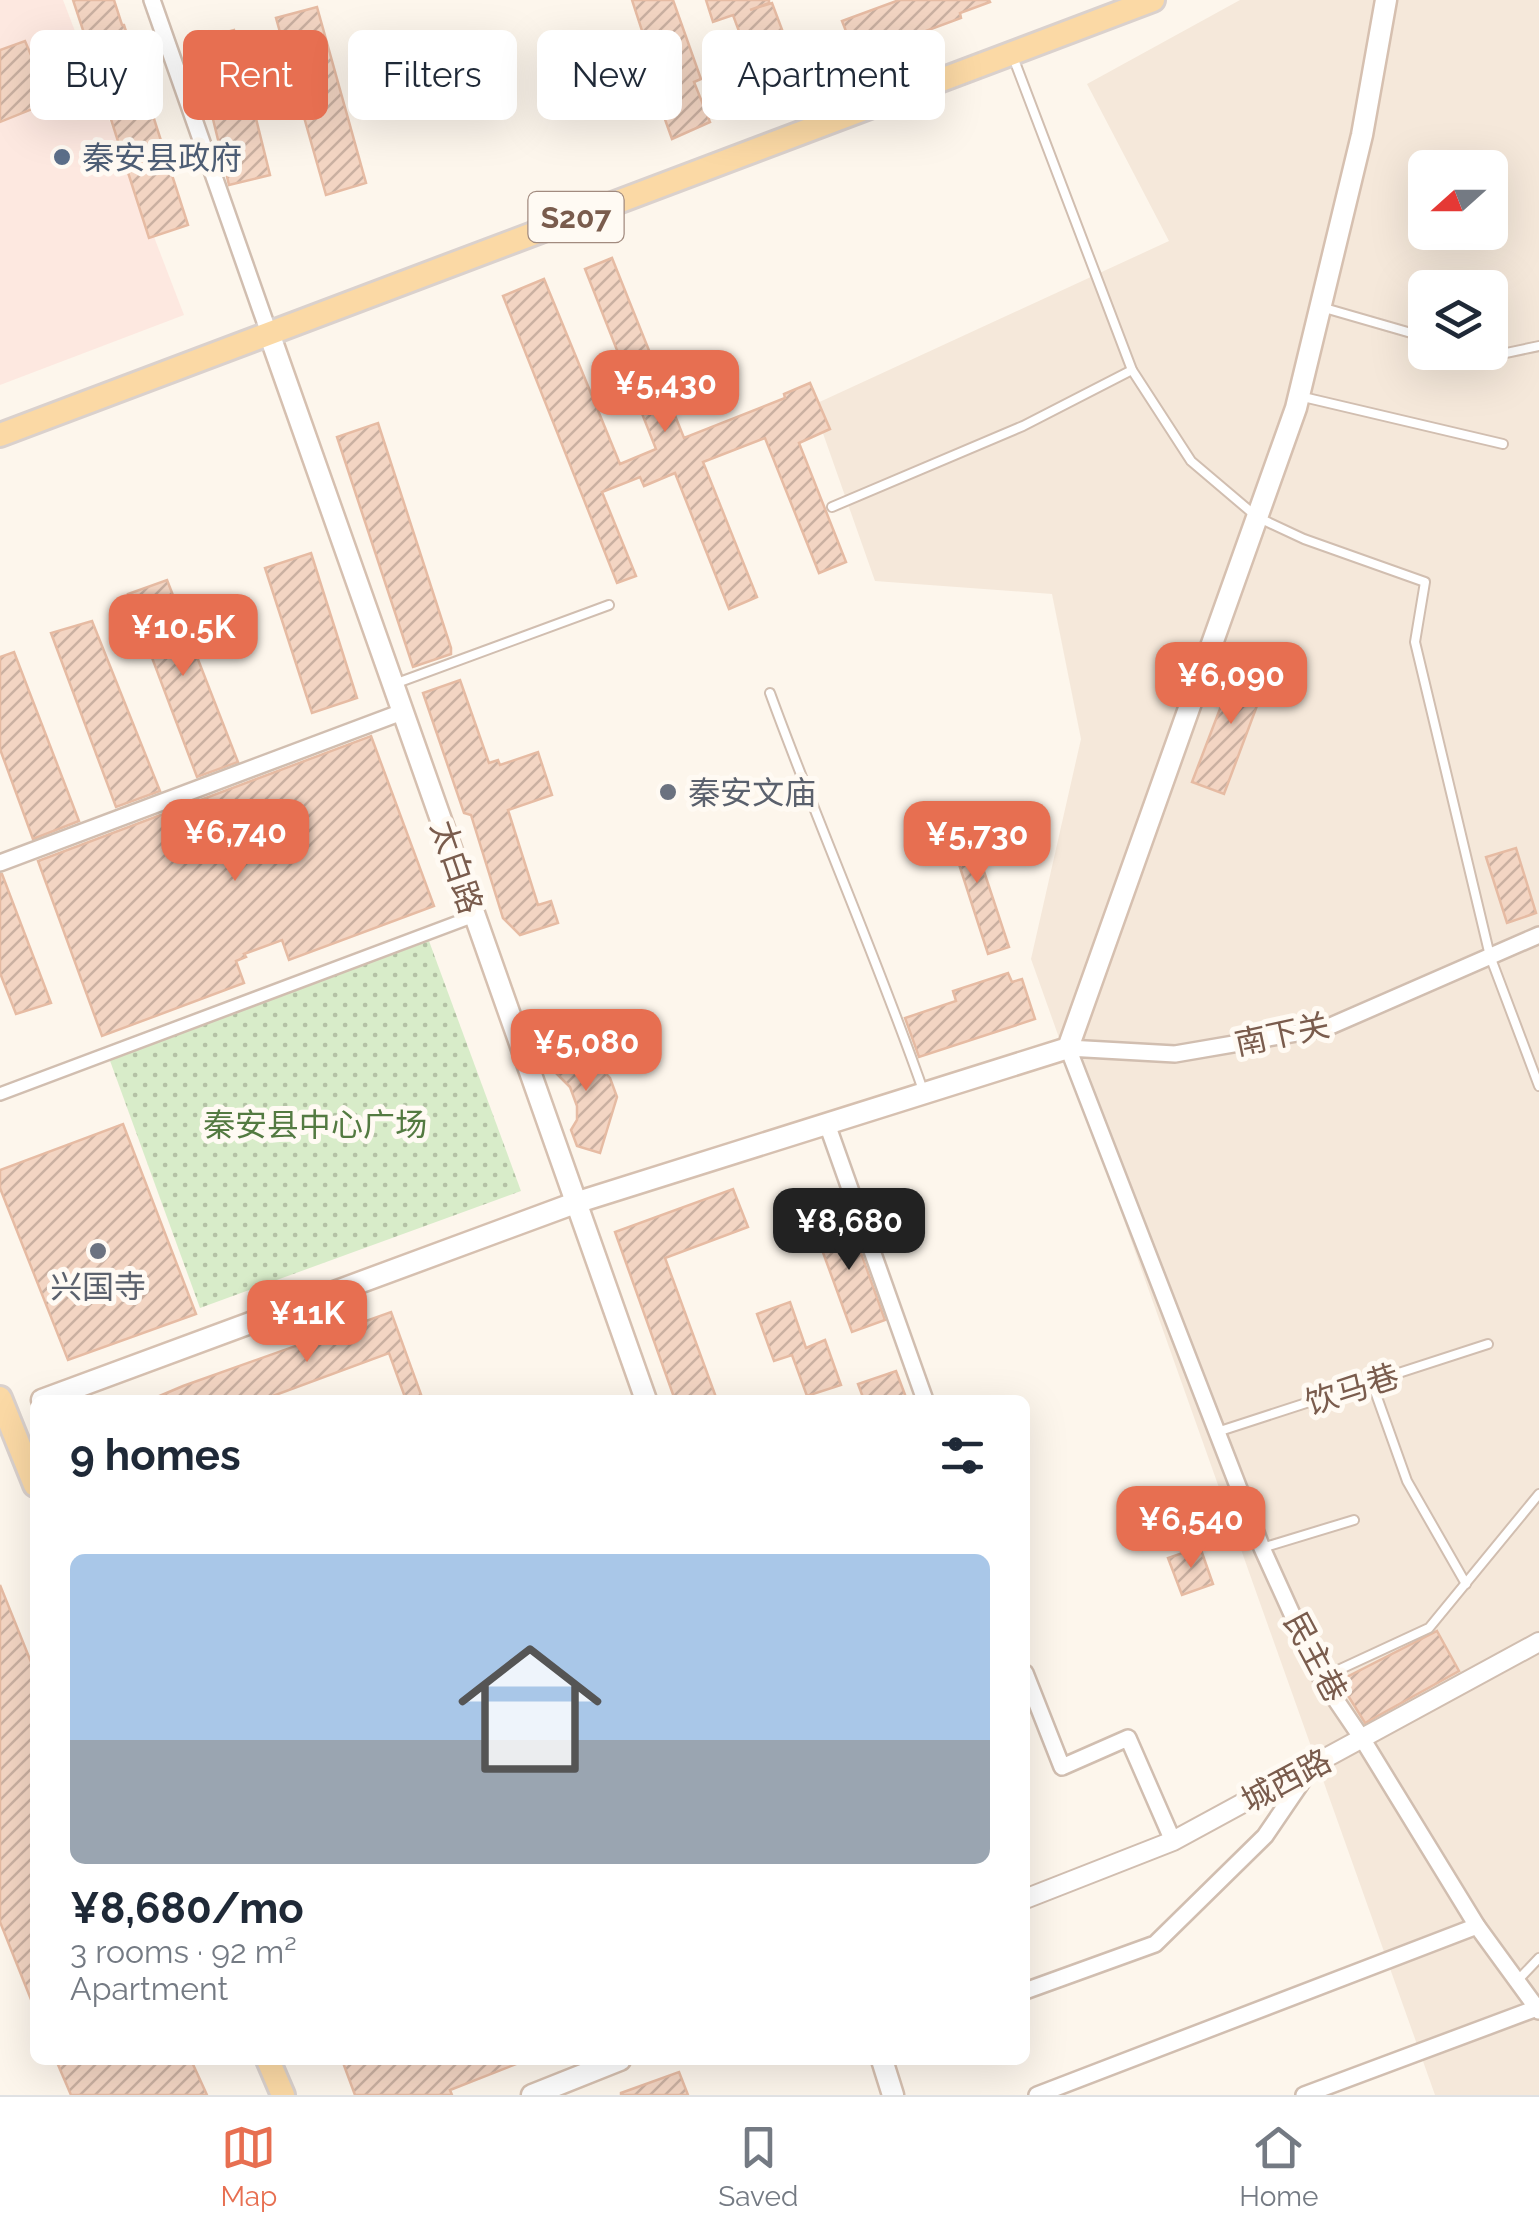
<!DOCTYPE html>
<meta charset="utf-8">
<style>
:root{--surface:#fff;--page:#f2f2f3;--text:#1f2937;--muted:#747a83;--line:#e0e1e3;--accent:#e76f51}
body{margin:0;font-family:Raleway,"Noto Sans SC",sans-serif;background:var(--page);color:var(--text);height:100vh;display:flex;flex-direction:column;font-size:38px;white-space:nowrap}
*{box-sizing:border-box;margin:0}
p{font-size:32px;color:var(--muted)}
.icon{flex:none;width:55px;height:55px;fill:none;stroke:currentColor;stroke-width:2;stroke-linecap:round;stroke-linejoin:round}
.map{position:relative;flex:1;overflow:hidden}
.sheet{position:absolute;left:30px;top:1395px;width:1000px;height:670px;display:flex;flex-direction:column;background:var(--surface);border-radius:15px;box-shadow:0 10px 40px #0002}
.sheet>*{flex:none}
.guide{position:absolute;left:30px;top:30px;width:1000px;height:90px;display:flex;gap:20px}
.needle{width:65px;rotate:249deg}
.controls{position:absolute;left:1408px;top:150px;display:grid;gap:20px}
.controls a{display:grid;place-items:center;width:100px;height:100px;border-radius:15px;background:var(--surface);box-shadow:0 10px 40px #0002;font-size:50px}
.price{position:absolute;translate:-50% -85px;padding:0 22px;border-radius:20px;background:var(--accent);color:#fff;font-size:32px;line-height:65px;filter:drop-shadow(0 2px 5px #0008)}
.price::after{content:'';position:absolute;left:50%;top:60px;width:30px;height:22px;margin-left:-15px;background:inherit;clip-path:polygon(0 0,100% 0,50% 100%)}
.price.on{background:#222;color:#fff}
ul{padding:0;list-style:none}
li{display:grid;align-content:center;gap:20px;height:530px;padding:0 40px}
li+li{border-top:2px solid var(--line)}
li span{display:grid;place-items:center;height:310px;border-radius:15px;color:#555}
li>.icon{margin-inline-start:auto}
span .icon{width:180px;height:180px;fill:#fffc;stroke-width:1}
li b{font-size:42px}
h2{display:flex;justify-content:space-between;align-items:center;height:120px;padding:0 40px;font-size:42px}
.pill{padding:0 35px;border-radius:15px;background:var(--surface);box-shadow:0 10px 40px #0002;font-size:35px;line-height:90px}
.pill.on{background:var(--accent);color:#fff}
.tabs{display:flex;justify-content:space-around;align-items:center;height:140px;border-top:2px solid var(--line);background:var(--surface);font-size:28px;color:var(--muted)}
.tabs a{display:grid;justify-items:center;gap:5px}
.tabs .on{color:var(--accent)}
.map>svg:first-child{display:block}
</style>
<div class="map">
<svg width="1539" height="2095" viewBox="0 0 1539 2095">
<defs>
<pattern id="grass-dots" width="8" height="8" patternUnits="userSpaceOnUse" patternTransform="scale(2.5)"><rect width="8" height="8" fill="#d8ecc9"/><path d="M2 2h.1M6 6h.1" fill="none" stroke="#b4c2a5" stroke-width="1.8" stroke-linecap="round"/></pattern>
<pattern id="building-hatch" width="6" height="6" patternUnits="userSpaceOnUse" patternTransform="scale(2.5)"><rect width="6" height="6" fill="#f3d5c3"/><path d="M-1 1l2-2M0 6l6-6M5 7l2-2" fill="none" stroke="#cab0a1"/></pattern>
</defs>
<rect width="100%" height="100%" fill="#fdf6ec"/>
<path fill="#f5e8da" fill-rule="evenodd" d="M1240,0h299v2095h-104l-404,-1136 50,-220 -29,-145 -177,-13 -62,-176 356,-164 -82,-157zM1425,168h65v64h-65zM1425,288h65v64h-65z"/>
<polygon fill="#fde8e0" points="0,0 63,0 184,315 0,385"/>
<polygon fill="url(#grass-dots)" points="429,941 521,1191 200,1308 109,1058"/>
<g fill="url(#building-hatch)" stroke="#e6bba3" stroke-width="2.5">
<polygon points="73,0 114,0 122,25 124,25 188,225 149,238 99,82 0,122 0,50 25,41 31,55 86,39"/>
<polygon points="632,0 673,0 701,79 694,82 710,122 672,139 657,97 663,95"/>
<polygon points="706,0 769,0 769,3 750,10 772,3 804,88 766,104 733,15 713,22"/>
<polygon points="899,0 989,0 990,2 960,13 961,18 856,57 842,21"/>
<polygon points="317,7 366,183 326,195 276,18"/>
<polygon points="234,30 270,175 229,185 194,41"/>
<polygon points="612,258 684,438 785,398 784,394 810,383 830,429 799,443 846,562 819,573 765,438 703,462 757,597 729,609 675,473 644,486 640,477 602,492 636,576 617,583 503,296 544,279 620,464 656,449 585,269"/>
<polygon points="378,423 451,648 451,654 413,667 337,437"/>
<polygon points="311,553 357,698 312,713 265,568"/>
<polygon points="167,580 238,762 197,777 128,594"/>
<polygon points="92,621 160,791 116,807 51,633"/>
<polygon points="14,652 79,821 33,839 0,749 0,657"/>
<polygon points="1239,659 1270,671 1224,794 1192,782"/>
<polygon points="460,680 489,763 498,760 500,765 538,752 552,795 508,810 538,905 551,901 558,923 520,935 503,918 471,815 464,813 423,693"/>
<polygon points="371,736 434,906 289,960 282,940 244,954 246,957 236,961 244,983 102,1036 38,861"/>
<polygon points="966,817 1009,947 988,954 946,824"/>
<polygon points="1516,848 1536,913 1507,923 1486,857"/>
<polygon points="0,874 2,874 51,1003 16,1014 0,973"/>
<polygon points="1008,973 1012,982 1022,979 1035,1019 919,1057 905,1018 956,1001 953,991"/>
<polygon points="576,1042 610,1078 617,1097 600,1153 577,1146 571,1130 577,1120 577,1106 570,1087 555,1072 548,1050"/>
<polygon points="123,1124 196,1314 68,1360 0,1188 0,1170"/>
<polygon points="733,1189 748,1227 665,1258 717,1400 675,1400 615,1232"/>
<polygon points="847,1214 885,1320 852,1332 813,1225"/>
<polygon points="790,1302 806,1348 825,1340 841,1385 807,1396 792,1355 774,1361 757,1314"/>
<polygon points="391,1312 423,1400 406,1400 389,1353 262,1400 150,1400 183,1386"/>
<polygon points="896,1371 907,1400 864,1400 858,1384"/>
<polygon points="1200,1547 1213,1584 1182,1595 1168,1558"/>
<polygon points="0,1585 35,1672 34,2007 0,1922"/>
<polygon points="1437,1631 1459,1671 1365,1723 1339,1681"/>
<polygon points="56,2060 191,2060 207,2095 71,2095"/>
<polygon points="342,2060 524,2060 524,2061 450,2090 452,2095 355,2095"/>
<polygon points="679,2072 688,2095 621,2095 621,2093"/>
</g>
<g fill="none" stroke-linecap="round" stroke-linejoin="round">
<defs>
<g id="service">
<polyline points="1013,57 1132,370 1191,461 1257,517 1304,539 1425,582 1415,642 1490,956 1539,1086"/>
<polyline points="1321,307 1425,337"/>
<polyline points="1481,352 1492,356 1539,346"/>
<polyline points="1299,396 1503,444"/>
<polyline points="832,507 1023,426 1132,370"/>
<polyline points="397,683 609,605"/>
<path d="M770,693c49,134 107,265 154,400"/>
<polyline points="1372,1383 1407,1481 1466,1584"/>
<polyline points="1217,1432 1488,1344"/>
<polyline points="1262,1548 1354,1520"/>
<polyline points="1321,1678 1429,1628 1539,1494"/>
<polyline points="1518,1980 1539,1958"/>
</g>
<polyline id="pedestrian" points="0,1094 474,916"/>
<g id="minor">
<polyline points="152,0 269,333"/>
<polyline points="0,863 402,712"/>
<polyline points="1539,935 1326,1028 1175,1054 1068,1048 1262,1548 1321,1678 1363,1740 1477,1926 1539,2011"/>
<polyline points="827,1124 925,1400"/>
<polyline points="1025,1673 1062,1767 1128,1738 1173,1841"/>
<polyline points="1025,1991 1155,1944 1265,1836 1312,1767"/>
<polyline points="1037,2095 1477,1926"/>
<polyline points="1304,2095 1537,2008"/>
</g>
<polyline id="tertiary" points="1025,1899 1173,1841 1539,1642"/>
<g id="secondary">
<polyline points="269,333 646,1400"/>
<polyline points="42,1400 575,1203 1068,1048 1296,408 1362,135 1386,0"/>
<polyline points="882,2060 893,2095"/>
<polyline points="532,2095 620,2060"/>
</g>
<g id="primary">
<polyline points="0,435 1153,0"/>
<polyline points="0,1398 35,1485"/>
<polyline points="268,2060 283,2095"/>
</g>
</defs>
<use href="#service" stroke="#d1beb0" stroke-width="12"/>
<use href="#pedestrian" stroke="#d1beb0" stroke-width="16"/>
<use href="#minor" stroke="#d1beb0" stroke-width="20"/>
<use href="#tertiary" stroke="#d1beb0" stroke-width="22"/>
<use href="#secondary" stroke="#d6c0b0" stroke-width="25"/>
<use href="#primary" stroke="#dad1cd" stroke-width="28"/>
<use href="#service" stroke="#fff" stroke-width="8"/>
<use href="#pedestrian" stroke="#fff" stroke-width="11"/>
<use href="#minor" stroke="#fff" stroke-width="15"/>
<use href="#tertiary" stroke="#fff" stroke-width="18"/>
<use href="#secondary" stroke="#fff" stroke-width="20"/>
<use href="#primary" stroke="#fbd9a5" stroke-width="22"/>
</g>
<circle fill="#5c6f8a" stroke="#fffaf3" stroke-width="4" cx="62" cy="157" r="10"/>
<g fill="#6b7280" stroke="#fffaf3" stroke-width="4">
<circle cx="668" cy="792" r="10"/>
<circle cx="98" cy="1251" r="10"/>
</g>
<g text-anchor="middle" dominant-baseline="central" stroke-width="10" stroke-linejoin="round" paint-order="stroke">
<rect fill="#fffaf3" stroke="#a28b7f" stroke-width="2.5" x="528.5" y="192" width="95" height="50" rx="8"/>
<g font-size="30" font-weight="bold" fill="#7a5c4d">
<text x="576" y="217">S207</text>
</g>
<g font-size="32" fill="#4e5e75" stroke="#fffaf3" text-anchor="start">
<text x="82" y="157">秦安县政府</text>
</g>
<g font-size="32" fill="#5b616d" stroke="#fffaf3" text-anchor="start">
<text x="688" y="792">秦安文庙</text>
<text x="98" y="1286" text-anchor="middle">兴国寺</text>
</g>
<g font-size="32" fill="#7a5c4d" stroke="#fffaf3">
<text transform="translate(457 867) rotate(71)">太白路</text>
<text transform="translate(1282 1034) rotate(-12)">南下关</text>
<text transform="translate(1352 1389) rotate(-18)">饮马巷</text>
<text transform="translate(1316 1657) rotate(62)">民主巷</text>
<text transform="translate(1286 1780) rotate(-28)">城西路</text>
</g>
<g font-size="32" fill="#537a41" stroke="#fffaf3">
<text x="315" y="1124">秦安县中心广场</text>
</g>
</g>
</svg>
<div class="controls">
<a><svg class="needle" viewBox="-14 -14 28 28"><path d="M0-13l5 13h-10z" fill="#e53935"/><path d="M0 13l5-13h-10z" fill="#747a83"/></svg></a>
<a><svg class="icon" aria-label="layers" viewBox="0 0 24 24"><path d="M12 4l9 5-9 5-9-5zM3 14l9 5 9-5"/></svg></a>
</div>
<b class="price" style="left:665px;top:435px">¥5,430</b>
<b class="price" style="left:183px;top:679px">¥10.5K</b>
<b class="price" style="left:1231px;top:727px">¥6,090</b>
<b class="price" style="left:235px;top:884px">¥6,740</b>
<b class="price" style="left:977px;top:886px">¥5,730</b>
<b class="price" style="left:586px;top:1094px">¥5,080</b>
<b class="price on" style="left:849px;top:1273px">¥8,680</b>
<b class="price" style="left:307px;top:1365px">¥11K</b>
<b class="price" style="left:1191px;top:1571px">¥6,540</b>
<div class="guide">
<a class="pill">Buy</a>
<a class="pill on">Rent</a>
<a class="pill">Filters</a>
<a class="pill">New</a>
<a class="pill">Apartment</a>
</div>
<section class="sheet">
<h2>9 homes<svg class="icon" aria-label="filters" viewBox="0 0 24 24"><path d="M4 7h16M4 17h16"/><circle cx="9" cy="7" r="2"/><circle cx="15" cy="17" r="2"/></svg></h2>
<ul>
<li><span style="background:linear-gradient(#a9c7e8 60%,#9aa5b1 0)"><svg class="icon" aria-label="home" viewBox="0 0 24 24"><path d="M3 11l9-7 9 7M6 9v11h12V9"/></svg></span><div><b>¥8,680/mo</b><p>3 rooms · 92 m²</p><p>Apartment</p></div></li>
</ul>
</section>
</div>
<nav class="tabs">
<a class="on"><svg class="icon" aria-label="map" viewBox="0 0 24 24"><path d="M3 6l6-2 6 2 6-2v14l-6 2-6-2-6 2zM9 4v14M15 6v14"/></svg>Map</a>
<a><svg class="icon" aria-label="saved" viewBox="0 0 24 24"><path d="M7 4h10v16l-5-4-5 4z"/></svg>Saved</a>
<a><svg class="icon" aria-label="home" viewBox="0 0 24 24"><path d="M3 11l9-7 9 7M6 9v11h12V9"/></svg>Home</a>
</nav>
